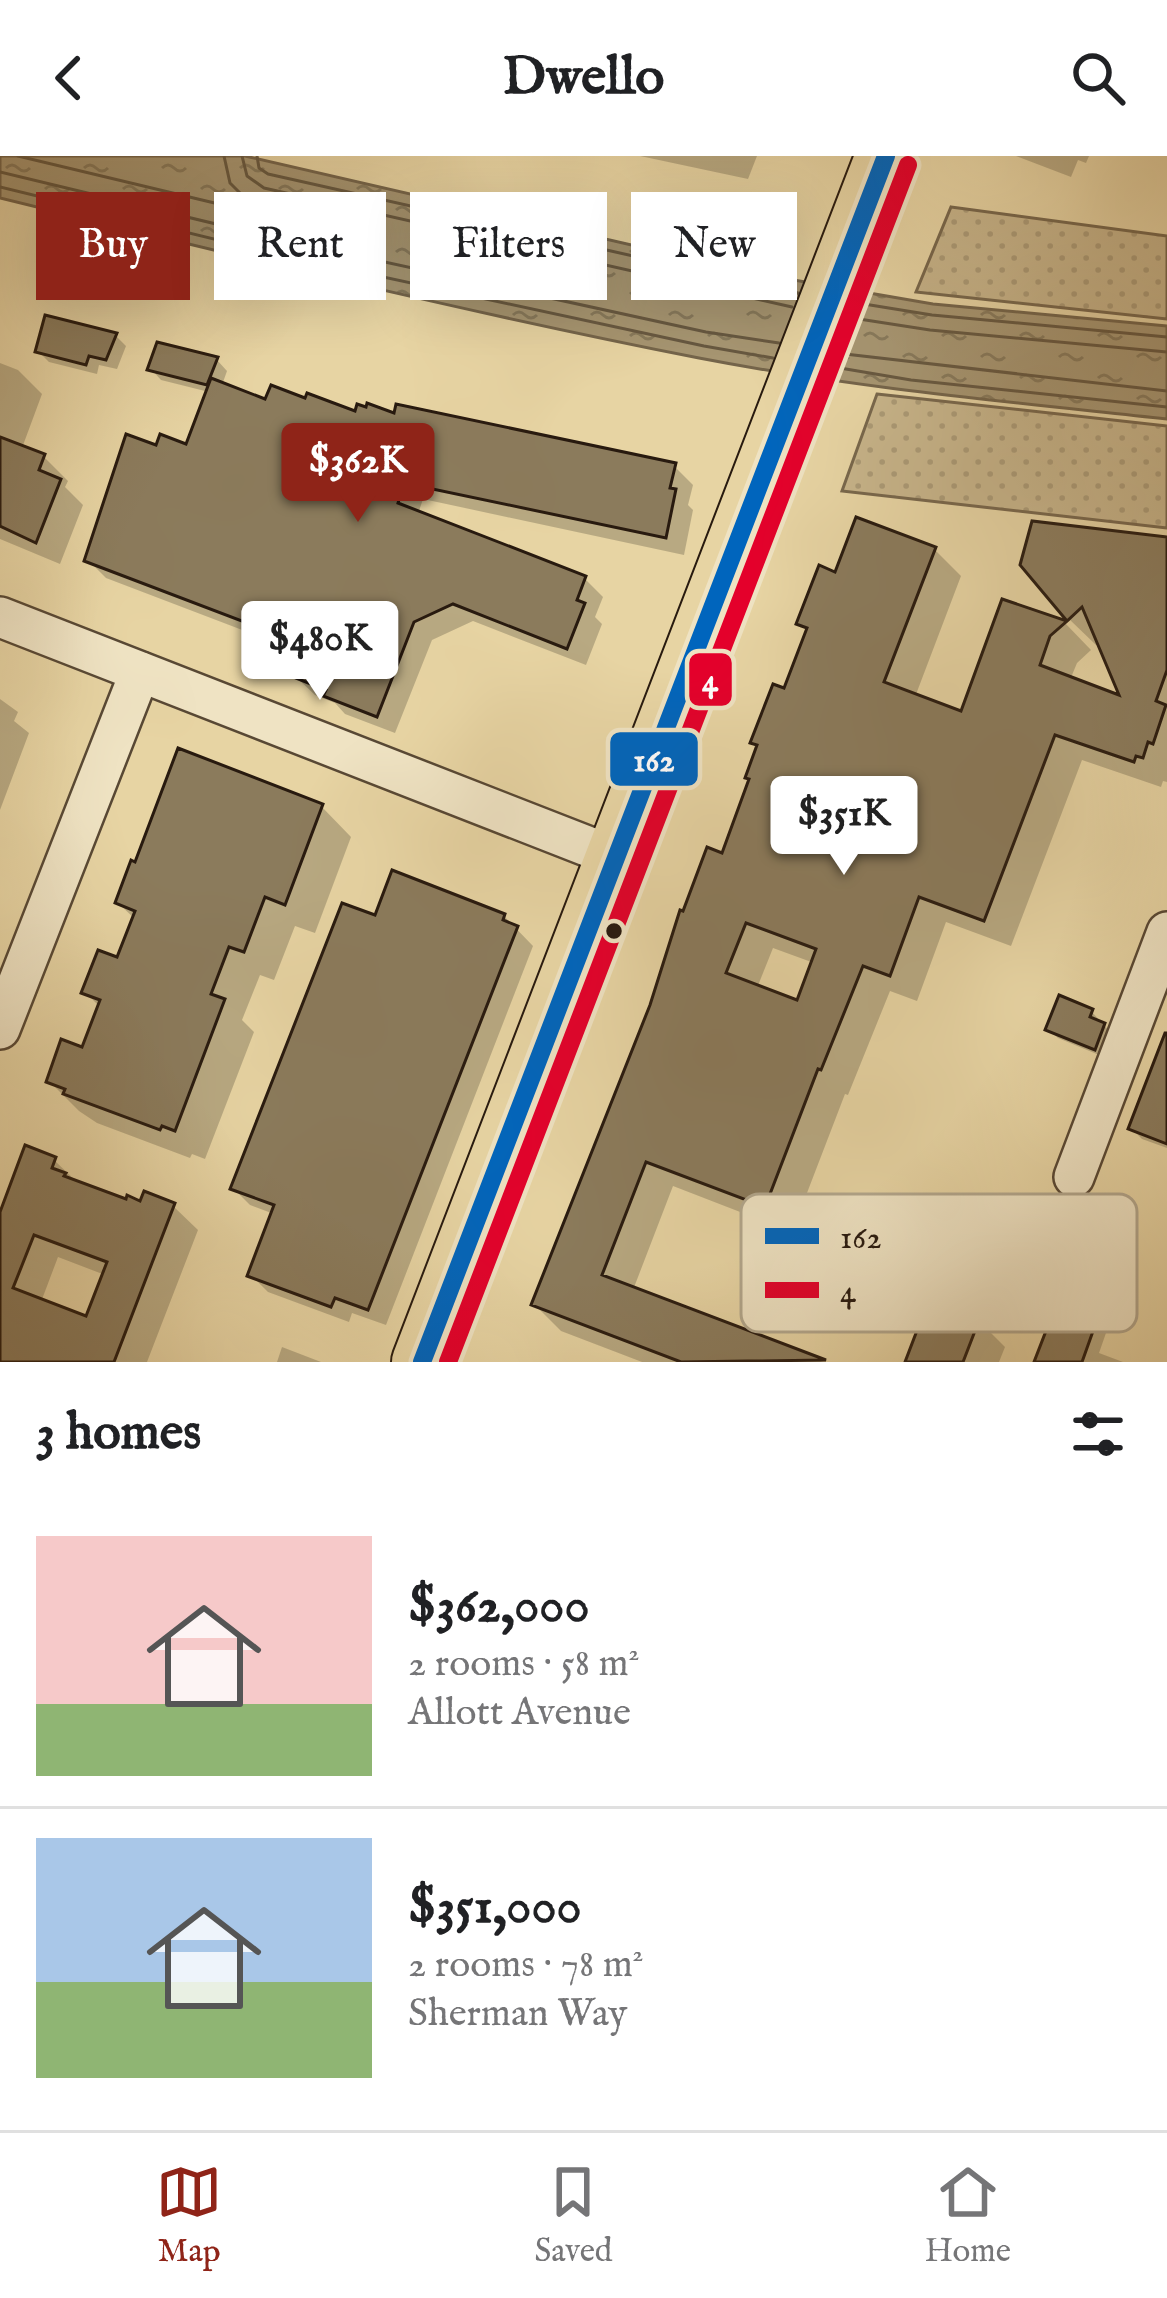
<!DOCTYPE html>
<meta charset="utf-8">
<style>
:root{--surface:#fff;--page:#f6f6f6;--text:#202124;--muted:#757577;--line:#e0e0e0;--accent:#8f2418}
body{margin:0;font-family:"IM FELL English",serif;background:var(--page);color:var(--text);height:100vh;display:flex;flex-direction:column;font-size:45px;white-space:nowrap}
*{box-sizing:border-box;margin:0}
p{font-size:39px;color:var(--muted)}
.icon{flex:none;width:66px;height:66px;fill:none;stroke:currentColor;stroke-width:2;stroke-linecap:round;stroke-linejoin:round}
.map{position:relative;height:1206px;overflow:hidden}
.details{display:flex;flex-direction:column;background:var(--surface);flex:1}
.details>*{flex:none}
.hud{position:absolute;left:36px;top:36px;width:1095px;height:108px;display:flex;gap:24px}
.price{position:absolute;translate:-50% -102px;padding:0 27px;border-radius:12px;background:#fff;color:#222;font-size:39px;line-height:78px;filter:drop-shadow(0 3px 6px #0008)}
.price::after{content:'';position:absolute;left:50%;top:72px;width:36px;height:27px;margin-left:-18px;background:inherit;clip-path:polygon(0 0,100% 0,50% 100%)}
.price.active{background:var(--accent);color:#fff}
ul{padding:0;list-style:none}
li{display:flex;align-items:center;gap:36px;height:300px;padding:0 36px}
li+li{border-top:3px solid var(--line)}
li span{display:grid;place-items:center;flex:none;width:336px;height:240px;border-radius:0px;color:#555}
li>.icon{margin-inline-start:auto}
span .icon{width:144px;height:144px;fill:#fffc;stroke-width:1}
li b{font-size:51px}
h2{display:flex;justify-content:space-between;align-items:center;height:144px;padding:0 36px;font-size:51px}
.chip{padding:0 42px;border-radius:0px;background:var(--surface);box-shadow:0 12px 48px #0002;font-size:42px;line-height:108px}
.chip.active{background:var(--accent);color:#fff}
header{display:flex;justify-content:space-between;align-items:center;height:156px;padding:0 36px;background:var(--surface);font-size:54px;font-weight:700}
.tab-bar{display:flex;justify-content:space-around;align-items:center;height:168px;border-top:3px solid var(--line);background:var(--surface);font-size:33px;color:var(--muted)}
.tab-bar a{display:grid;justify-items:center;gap:6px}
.tab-bar .active{color:var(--accent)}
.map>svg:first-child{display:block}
</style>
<header><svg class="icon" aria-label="back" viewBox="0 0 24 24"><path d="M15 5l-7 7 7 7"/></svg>Dwello<svg class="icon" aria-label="search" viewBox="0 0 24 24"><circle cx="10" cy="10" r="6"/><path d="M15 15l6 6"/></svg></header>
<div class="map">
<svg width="1167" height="1206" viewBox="0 0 1167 1206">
<defs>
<pattern id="park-dots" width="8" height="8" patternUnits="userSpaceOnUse" patternTransform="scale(3)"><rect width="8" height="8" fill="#c7b48a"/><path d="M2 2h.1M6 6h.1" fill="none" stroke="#ab9a76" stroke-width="1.8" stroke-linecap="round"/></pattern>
<pattern id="water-ripples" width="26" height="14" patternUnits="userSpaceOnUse" patternTransform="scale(3)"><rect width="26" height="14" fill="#a69571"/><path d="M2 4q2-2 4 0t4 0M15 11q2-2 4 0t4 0" fill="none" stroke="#87795b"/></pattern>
</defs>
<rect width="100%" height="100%" fill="#e7d4a3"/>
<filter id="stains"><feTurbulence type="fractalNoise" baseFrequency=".00167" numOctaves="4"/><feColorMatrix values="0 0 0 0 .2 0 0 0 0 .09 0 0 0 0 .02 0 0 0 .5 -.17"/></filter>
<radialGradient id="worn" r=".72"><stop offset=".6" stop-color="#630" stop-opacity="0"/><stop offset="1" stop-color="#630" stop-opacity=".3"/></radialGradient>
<g fill="url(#park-dots)" stroke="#78674c" stroke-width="3">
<polygon points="951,51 1167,80 1167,163 916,136"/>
<polygon points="877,238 1167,270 1167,372 842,335"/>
</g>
<path fill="url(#water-ripples)" stroke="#74644a" stroke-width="3" d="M0,0h245l508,117 180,31 234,22v93c-156,-17 -313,-31 -468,-61 -234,-46 -467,-103 -699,-160z"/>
<g fill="#0003" fill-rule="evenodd">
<polygon points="640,0 757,0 748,23"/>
<polygon points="1016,0 1089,0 1086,7 1078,4 1071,21"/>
<polygon points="115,179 126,190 117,213 99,209 97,218 49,206 38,195"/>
<polygon points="217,204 227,215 222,229 267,247 396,261 674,310 693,329 688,349 693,354 684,399 423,343 418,358 584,422 603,441 595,461 602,468 586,509 473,465 432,484 395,577 345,558 335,547 315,539 296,521 305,498 106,422 88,404 158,293 187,292 209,236 161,224 151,213"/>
<polygon points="0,207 18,214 42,238 22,292 44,301 68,325 65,331 83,349 60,408 0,383"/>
<path d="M1167,384v242l-4,-1 -2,6 -79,-27 -71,186 -65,-24 -29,79 -27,-10 -42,104 -3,-1 -53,138 -119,-46 -40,104 190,72h-181l-81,-31 -27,-27 189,-447 36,-109 -5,-6 32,-51 22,-59 -8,-9 37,-48 97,-26 27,27 -46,121 48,18 41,-112 61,20 26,27 -14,13 -7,17 55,20 -25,-58 -4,3 -27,-26 -46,-55zM773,792l41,15 -15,41 -42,-16z"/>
<polygon points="0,543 18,556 14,565 29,577 0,654"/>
<polygon points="321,650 351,681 315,777 295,770 274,824 260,819 242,864 254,876 205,1003 192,998 190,1002 97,967 79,955 49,925 84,895 101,852 85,836 119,805 135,763 118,747"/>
<polygon points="504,760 533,790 386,1169 352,1157 349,1166 268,1136 251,1119 274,1058 250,1049 233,1032 377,763"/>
<polygon points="1091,855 1113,879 1104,901 1058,882 1048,873"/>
<polygon points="1167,880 1167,992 1142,983 1131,972"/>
<path d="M54,1004l26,25 62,19 31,2 25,24 -51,132h-147v-142zM58,1101l47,18 -17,45 -47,-18z"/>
<polygon points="978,1164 1005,1191 999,1206 908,1206"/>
<polygon points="1095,1167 1106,1177 1099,1197 1123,1206 1037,1206"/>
<polygon points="282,1191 321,1206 277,1206"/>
</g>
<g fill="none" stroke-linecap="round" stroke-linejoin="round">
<g stroke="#675840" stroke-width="3">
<polyline points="18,0 248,55 251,48 230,27 224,0"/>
<polyline points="242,0 247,20 264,32 792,151"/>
<polyline points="257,0 259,12 268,18 798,137"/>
<polyline points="0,16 270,81 706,176 779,187"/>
<polyline points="0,31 267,96 704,190 773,202"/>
<polyline points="864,148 932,159 1167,181"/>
<polyline points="859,163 930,174 1167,196"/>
<polyline points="845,198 1167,235"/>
<polyline points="840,212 911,224 1167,251"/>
</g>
</g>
<g fill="#8b7b5c" stroke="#281a0f" stroke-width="3" fill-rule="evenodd">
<polygon points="45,159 117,177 106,204 89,200 86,209 35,196"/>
<polygon points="157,186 218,201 207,229 147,214"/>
<polygon points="211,222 265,243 271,229 305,242 307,237 355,255 357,248 366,251 367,247 394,257 396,248 676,307 670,332 676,333 666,382 404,327 398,347 586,420 577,444 585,447 567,493 453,448 414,466 377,561 323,540 326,534 293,521 305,489 84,405 126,278 156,289 160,278 186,288"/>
<polygon points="0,281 45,298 39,314 61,323 36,387 0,370"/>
<path d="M856,361l80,30 -52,135 77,29 41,-112 65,22 -17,15 -10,29 79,30 -37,-88 -15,14 -47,-56 12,-44 135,16v133l-11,31 10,4 -13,39 -5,-2 -5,16 -7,-2 -2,6 -79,-27 -71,186 -65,-24 -29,79 -27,-10 -42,104 -3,-1 -53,138 -119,-45 -44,113 224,85 -145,2 -150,-57 119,-300 30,-95 3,1 24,-64 15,6 27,-74 -4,-1 12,-33 -7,-2 23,-59 11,4 23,-60 -11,-4 23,-59 16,7zM746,767l70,26 -19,51 -71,-27z"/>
<polygon points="178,592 323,648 285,749 265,741 244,796 229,791 211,838 225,843 175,975 162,970 160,974 63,938 65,933 46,926 61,883 82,891 100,844 81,837 98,794 117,801 135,755 115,747 131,704 135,706"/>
<polygon points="392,714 505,758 503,764 518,770 368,1154 335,1142 331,1151 247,1120 274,1049 230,1033 342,747 375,759"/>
<polygon points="1059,839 1093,853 1090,861 1105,867 1095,894 1045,874"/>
<polygon points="1165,877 1167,877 1167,988 1128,973"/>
<path d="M25,989l31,12 -4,11 14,5 -2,3 62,23 1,-4 13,6 4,-10 31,12 -61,159h-114v-150zM34,1079l73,27 -21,54 -73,-28z"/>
<polygon points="929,1143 980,1162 963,1206 905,1206"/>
<polygon points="1056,1149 1097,1164 1082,1206 1034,1206"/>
</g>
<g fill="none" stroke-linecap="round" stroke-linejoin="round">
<defs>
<g id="minor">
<polyline points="0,461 615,701"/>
<polyline points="0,873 140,516"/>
<polyline points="1074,1021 1167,776"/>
</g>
<polyline id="primary" points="422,1206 886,0"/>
</defs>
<use href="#minor" stroke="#584834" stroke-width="44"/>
<use href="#primary" stroke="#281a0f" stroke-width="64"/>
<use href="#minor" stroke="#efe3c3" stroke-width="39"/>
<use href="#primary" stroke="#e7d4a3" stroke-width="60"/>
<defs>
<polyline id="bus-1" points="422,1206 886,0"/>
<polyline id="bus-2" points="448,1206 908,9"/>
</defs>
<use href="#bus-1" stroke="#efe3c3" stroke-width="27"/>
<use href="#bus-2" stroke="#efe3c3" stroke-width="27"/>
<use href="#bus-1" stroke="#0065bd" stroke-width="18"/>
<use href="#bus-2" stroke="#e4002b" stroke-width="18"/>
</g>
<circle fill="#281a0f" stroke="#efe3c3" stroke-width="4.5" cx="614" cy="775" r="10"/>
<rect x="741" y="1038" width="396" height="138" rx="18" fill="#efe3c3" stroke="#b3a78d" stroke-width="3"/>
<rect x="765" y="1072" width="54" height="16" fill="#0065bd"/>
<rect x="765" y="1126" width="54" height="16" fill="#e4002b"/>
<g font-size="33" fill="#281a0f">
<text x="840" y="1092">162</text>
<text x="840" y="1146">4</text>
</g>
<g stroke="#efe3c3" stroke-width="4.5">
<rect x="687" y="495" width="47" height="57" rx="12" fill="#e4002b"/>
<rect x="608" y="574" width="92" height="58" rx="12" fill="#0065bd"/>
</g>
<g font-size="33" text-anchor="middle" font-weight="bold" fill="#fff">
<text x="710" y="535">4</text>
<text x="654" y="615">162</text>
</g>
<rect width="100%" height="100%" filter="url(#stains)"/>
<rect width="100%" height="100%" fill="url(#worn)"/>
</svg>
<b class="price active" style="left:358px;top:369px">$362K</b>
<b class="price" style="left:320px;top:547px">$480K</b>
<b class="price" style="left:844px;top:722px">$351K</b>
<div class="hud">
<a class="chip active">Buy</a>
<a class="chip">Rent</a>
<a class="chip">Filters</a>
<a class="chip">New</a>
</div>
</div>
<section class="details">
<h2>3 homes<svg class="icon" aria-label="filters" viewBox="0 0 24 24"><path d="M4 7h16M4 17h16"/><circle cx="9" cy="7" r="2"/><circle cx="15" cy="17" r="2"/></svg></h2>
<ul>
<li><span style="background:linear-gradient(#f6c9c9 70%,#8fb573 0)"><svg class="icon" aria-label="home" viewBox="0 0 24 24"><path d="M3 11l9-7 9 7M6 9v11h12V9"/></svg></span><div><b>$362,000</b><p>2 rooms · 58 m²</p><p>Allott Avenue</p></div></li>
<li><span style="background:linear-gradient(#a9c7e8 60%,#8fb573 0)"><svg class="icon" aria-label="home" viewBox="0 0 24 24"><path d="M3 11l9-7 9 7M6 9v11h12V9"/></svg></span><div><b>$351,000</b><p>2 rooms · 78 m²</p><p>Sherman Way</p></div></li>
</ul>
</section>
<nav class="tab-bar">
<a class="active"><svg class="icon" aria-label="map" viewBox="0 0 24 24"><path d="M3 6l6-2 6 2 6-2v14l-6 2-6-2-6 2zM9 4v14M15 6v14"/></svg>Map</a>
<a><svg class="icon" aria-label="saved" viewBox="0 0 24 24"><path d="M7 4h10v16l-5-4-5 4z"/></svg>Saved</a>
<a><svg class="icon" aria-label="home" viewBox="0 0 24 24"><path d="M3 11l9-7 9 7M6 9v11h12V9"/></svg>Home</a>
</nav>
